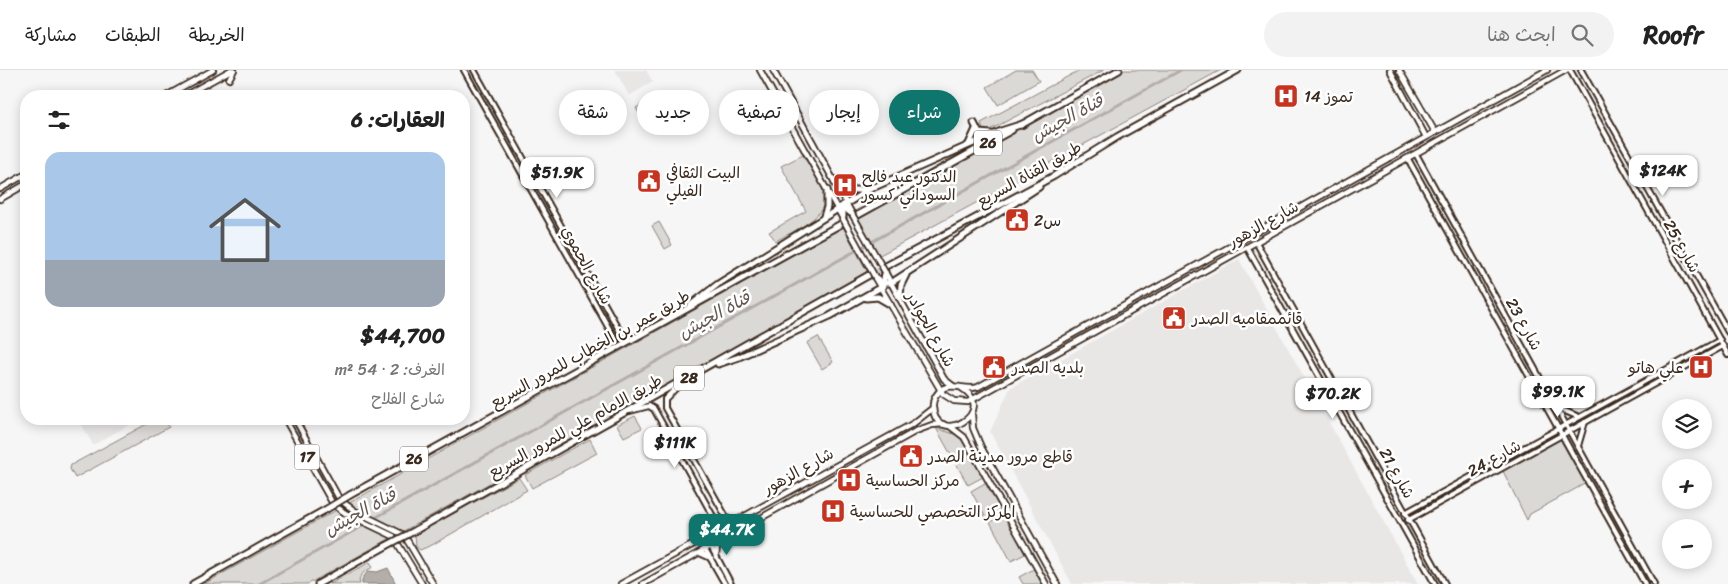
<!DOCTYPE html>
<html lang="ar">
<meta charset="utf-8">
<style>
:root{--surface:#fff;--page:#f2f2f2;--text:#222;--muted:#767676;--line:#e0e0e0;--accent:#0f766e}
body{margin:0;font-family:Sriracha,"Playpen Sans Arabic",sans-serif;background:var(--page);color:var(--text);direction:rtl;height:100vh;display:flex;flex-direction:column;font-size:19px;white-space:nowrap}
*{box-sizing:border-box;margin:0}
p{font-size:16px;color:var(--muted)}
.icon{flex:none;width:28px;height:28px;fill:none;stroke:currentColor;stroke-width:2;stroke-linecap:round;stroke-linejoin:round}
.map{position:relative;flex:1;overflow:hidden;direction:ltr}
.panel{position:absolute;left:20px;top:20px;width:450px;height:335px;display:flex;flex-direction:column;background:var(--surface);border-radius:20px;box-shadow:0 2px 12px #0003;direction:rtl}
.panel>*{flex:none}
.hud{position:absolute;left:485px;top:20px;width:475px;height:45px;direction:rtl;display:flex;gap:10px}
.controls{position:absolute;left:1662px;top:329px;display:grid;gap:10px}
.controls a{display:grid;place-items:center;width:50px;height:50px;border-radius:50%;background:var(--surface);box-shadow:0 2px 12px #0003;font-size:25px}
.price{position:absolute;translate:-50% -42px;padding:0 11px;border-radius:10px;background:#fff;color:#222;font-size:16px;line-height:32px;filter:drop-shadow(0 1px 2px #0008)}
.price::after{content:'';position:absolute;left:50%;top:30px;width:15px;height:11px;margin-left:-8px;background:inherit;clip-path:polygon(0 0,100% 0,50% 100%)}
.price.on{background:var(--accent);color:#fff}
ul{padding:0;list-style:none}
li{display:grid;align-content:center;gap:10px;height:265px;padding:0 25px}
li span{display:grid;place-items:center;height:155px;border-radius:15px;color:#555}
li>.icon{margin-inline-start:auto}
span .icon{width:90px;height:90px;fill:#fffc;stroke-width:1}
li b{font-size:21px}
h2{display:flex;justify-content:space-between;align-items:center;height:60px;padding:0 25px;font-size:21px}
.pill{padding:0 18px;border-radius:22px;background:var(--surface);box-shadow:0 2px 12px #0003;font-size:18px;line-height:45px}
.pill.on{background:var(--accent);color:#fff}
header{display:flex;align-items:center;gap:30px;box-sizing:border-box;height:70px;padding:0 25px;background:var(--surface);border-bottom:1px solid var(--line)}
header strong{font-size:24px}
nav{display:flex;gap:28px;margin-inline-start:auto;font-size:18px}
.search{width:350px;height:45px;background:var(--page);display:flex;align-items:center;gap:12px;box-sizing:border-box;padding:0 18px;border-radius:28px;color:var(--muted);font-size:19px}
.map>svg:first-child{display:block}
</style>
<header>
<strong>Roofr</strong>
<div class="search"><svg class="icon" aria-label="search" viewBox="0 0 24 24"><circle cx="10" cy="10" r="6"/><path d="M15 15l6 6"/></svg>ابحث هنا</div>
<nav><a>الخريطة</a><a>الطبقات</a><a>مشاركة</a></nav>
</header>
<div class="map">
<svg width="1728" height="514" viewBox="0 0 1728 514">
<rect width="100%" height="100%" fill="#f7f6f6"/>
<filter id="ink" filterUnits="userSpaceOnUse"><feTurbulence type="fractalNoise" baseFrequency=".02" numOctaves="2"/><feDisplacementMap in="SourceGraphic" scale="10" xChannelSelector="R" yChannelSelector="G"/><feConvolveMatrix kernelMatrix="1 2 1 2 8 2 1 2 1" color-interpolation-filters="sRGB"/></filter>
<g filter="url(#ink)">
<g fill="#e9e7e6">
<polygon points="615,0 646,0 653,12 629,26"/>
<polygon points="1239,189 1418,514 1419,514 1072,514 990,362 1010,318"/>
<polygon points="78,349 130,349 131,351 131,354 93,375"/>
</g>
<g fill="#dbd9d6" stroke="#8b827a">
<polygon points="1016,0 1032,0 1039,11 998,35 987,17"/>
<polygon points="1080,0 1104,0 984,63 981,53"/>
<polygon points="1115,0 1221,0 878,186 853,142"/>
<polygon points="485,25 513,76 510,77 482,27"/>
<polygon points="658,25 666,39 644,52 636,38"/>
<path d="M803,85c6,11 17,25 21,37 7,25 -32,39 -48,49l-7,-9 37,-21 -25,-45z"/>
<polygon points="659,152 672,175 665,179 652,156"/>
<polygon points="843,157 868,203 308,514 204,514"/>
<polygon points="818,267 833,292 822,299 807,273"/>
<polygon points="635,346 642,358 624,367 617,355"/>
<polygon points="156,349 165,349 169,357 75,408 70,399 71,395"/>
<polygon points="936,358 960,366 983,407 968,415"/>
<polygon points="1562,367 1588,412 1530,444 1527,450 1502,399"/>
<polygon points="590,369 597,383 532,418 525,405"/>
<polygon points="519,408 527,420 432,475 420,480 416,477 415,464"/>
<polygon points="985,413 1002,442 987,450 971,421"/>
<polygon points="1004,444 1025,484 1011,491 990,452"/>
<polygon points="370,492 373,497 364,502 359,509 360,514 330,514"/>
<polygon points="1034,499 1042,514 1023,514 1019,507"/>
</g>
<polygon fill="#b4aeaa" stroke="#847972" points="388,498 396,514 362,514 362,509 368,501 377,502"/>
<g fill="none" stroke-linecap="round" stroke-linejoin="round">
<g stroke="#b4aeaa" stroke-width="3">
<polyline points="373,449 1181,0"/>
<polyline points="259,514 366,454"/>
</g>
<polyline stroke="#d1cdcb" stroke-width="5" stroke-dasharray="5 2.5" stroke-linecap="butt" points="870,205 886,196"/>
<defs>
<g id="secondary">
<polyline points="464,0 616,271"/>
<polyline points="474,0 623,267"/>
<polyline points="1570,0 1728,285"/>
<polyline points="1581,0 1728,262"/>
<polyline points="1416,84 1654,514"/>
<polyline points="1408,89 1645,514"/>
<polyline points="1256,172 1445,514"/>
<polyline points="1247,177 1435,514"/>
<polyline points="682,312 665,329 665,338 730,454"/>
<polyline points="1558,338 1579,347"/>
<polyline points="630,341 649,336 654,339 720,459"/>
<polyline points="1578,376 1585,352"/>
<polyline points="1405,443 1720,270"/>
<polyline points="1408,450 1723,276"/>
<polyline points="706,467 731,514"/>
<polyline points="700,470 725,514"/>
</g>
<g id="primary">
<polyline points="760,0 843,149"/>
<polyline points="773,0 851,142"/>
<polyline points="1390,0 1426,67"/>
<polyline points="1399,0 1435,62"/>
<polyline points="229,9 234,0"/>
<polyline points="166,26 213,0"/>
<polyline points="184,26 231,0"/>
<polyline points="0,119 26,104"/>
<polyline points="0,129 26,114"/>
<polyline points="885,202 944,309 953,316"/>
<polyline points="875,208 943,324 954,331 968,332 1566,0"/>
<path d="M960,317c42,24 -25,62 -27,20 -1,-7 4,-15 11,-19 11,-5 23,3 34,-1l569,-317"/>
<polyline points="972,345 973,358 981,377 1057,514"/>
<polyline points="285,349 333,434 345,443 393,466 422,514"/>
<polyline points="295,349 340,430 355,441 404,465 433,514"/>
<polyline points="951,357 964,367 1046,514"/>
<polyline points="700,483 711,488"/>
<polyline points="716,487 717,477 720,472"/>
<polyline points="621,514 914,353 933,338"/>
<polyline points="643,514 916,361 932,355 943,354"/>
</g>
<g id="highway">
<polyline points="974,53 979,63 991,64"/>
<polyline points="1021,55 1119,0"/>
<polyline points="969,74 976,59"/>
<polyline points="835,113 849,120 865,120"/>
<polyline points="839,137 846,139 852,144"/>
<polyline points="858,145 1012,60"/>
<polyline points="824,146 827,137 827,119"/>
<polyline points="843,149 843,135"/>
<polyline points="886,196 1054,106 1117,67 1238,0"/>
<polyline points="875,207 882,213 891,213 1039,117"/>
<polyline points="866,228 878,227 890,234"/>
<polyline points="900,228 901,215 906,205"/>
<polyline points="691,235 718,214 870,119 1001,61 1023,54"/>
<polyline points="718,294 739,287 830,246 883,216 885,202"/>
<polyline points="350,425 841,154"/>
<polyline points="416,460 869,205"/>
<polyline points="193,514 325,440"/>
<polyline points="318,514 386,476"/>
</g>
</defs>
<use href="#secondary" stroke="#3b2a1e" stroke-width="8"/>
<use href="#primary" stroke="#3b2a1e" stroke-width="8"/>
<use href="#highway" stroke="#3b2a1e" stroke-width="9"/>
<use href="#secondary" stroke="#fff" stroke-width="4"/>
<use href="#primary" stroke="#fff" stroke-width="4.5"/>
<use href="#highway" stroke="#fff" stroke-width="5"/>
<defs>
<g id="primary-bridge">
<polyline points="852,144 885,202"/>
<polyline points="843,149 875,207"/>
</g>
<g id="highway-bridge">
<polyline points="325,440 350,425"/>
<polyline points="386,476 416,460"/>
</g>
</defs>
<use href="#primary-bridge" stroke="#3b2a1e" stroke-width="8" stroke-linecap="butt"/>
<use href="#highway-bridge" stroke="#3b2a1e" stroke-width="9" stroke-linecap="butt"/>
<use href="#primary-bridge" stroke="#fff" stroke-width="4.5"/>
<use href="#highway-bridge" stroke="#fff" stroke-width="5"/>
</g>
</g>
<defs>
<symbol id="hospital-square" viewBox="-11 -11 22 22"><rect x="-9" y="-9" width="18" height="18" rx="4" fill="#c8321e" stroke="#fff"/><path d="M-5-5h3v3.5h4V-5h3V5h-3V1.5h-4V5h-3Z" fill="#fff"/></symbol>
<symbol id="civic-square" viewBox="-11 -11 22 22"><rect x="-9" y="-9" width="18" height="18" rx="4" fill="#c8321e" stroke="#fff"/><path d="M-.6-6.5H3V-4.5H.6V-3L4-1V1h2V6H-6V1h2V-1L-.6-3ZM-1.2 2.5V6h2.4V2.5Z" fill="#fff"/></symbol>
</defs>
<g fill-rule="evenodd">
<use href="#hospital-square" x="1272" y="12" width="28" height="28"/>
<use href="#civic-square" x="635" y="97" width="28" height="28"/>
<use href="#hospital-square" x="831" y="101" width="28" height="28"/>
<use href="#civic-square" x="1003" y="136" width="28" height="28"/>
<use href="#civic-square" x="1160" y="234" width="28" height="28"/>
<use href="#civic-square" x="980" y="283" width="28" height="28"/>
<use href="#hospital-square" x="1687" y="283" width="28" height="28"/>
<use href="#civic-square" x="897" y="372" width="28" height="28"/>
<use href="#hospital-square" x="835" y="396" width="28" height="28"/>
<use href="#hospital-square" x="819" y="427" width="28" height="28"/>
</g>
<g text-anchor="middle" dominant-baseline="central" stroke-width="5" stroke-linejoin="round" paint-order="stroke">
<g fill="#fff" stroke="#766a62" stroke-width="1">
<rect x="974" y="60.5" width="28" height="25" rx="4"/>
<rect x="674" y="295.5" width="30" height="25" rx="4"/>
<rect x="294.5" y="374.5" width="25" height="25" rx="4"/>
<rect x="400" y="376.5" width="28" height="25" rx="4"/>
</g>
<g font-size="15" font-weight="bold" fill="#3b2a1e">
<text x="988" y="73">26</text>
<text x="689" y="308">28</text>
<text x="307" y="387">17</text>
<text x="414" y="389">26</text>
</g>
<g font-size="16" fill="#3b2a1e" stroke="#fff" text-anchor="start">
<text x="1304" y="26">14 تموز</text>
<text x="666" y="102">البيت الثقافي<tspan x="666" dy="18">الفيلي</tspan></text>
<text x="862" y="106">الدكتور عبد فالح<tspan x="862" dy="18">السوداني كسور</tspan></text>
<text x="1034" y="150">س2</text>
<text x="1192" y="248">قائممقاميه الصدر</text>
<text x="1012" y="297">بلديه الصدر</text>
<text x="1684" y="297" text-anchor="end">علي هاتو</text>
<text x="928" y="386">قاطع مرور مدينة الصدر</text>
<text x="866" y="410">مركز الحساسية</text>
<text x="850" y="441">المركز التخصصي للحساسية</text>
</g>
<g font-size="16" fill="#3b2a1e" stroke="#fff">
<text transform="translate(1029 104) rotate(-29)">طريق القناة السريع</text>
<text transform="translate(1263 154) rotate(-29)">شارع الزهور</text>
<text transform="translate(1682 176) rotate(61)">شارع 25</text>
<text transform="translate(587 195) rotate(61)">شارع الحموي</text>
<text transform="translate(1524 254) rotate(61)">شارع 23</text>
<text transform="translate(931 259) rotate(61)">شارع الچوادر</text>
<text transform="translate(590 279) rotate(-29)">طريق عمر بن الخطاب للمرور السريع</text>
<text transform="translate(575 356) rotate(-29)">طريق الامام علي للمرور السريع</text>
<text transform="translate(1494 388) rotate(-29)">شارع 24</text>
<text transform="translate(798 401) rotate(-29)">شارع الزهور</text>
<text transform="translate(1397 403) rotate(61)">شارع 21</text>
</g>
<g font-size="18" font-style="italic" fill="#65584f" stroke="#fff">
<text transform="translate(1067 48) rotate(-29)">قناة الجيش</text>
<text transform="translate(714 245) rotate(-29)">قناة الجيش</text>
<text transform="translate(360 442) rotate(-29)">قناة الجيش</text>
</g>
</g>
</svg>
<div class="controls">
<a><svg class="icon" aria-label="layers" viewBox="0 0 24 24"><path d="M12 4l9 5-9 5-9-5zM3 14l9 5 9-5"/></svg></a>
<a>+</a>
<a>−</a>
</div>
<b class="price" style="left:1663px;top:127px">$124K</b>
<b class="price" style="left:557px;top:129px">$51.9K</b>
<b class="price" style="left:1558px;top:348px">$99.1K</b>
<b class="price" style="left:1333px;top:350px">$70.2K</b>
<b class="price" style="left:675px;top:399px">$111K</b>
<b class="price on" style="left:727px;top:486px">$44.7K</b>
<div class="hud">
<a class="pill on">شراء</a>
<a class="pill">إيجار</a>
<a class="pill">تصفية</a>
<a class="pill">جديد</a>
<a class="pill">شقة</a>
</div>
<section class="panel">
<h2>العقارات: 6<svg class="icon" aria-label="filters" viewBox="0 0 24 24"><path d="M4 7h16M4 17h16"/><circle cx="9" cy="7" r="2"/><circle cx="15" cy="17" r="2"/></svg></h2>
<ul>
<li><span style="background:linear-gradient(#a9c7e8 70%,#9aa5b1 0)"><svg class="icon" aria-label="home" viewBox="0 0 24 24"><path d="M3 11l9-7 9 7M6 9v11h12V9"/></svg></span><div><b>$44,700</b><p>الغرف: 2 · 54 m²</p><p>شارع الفلاح</p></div></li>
</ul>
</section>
</div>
